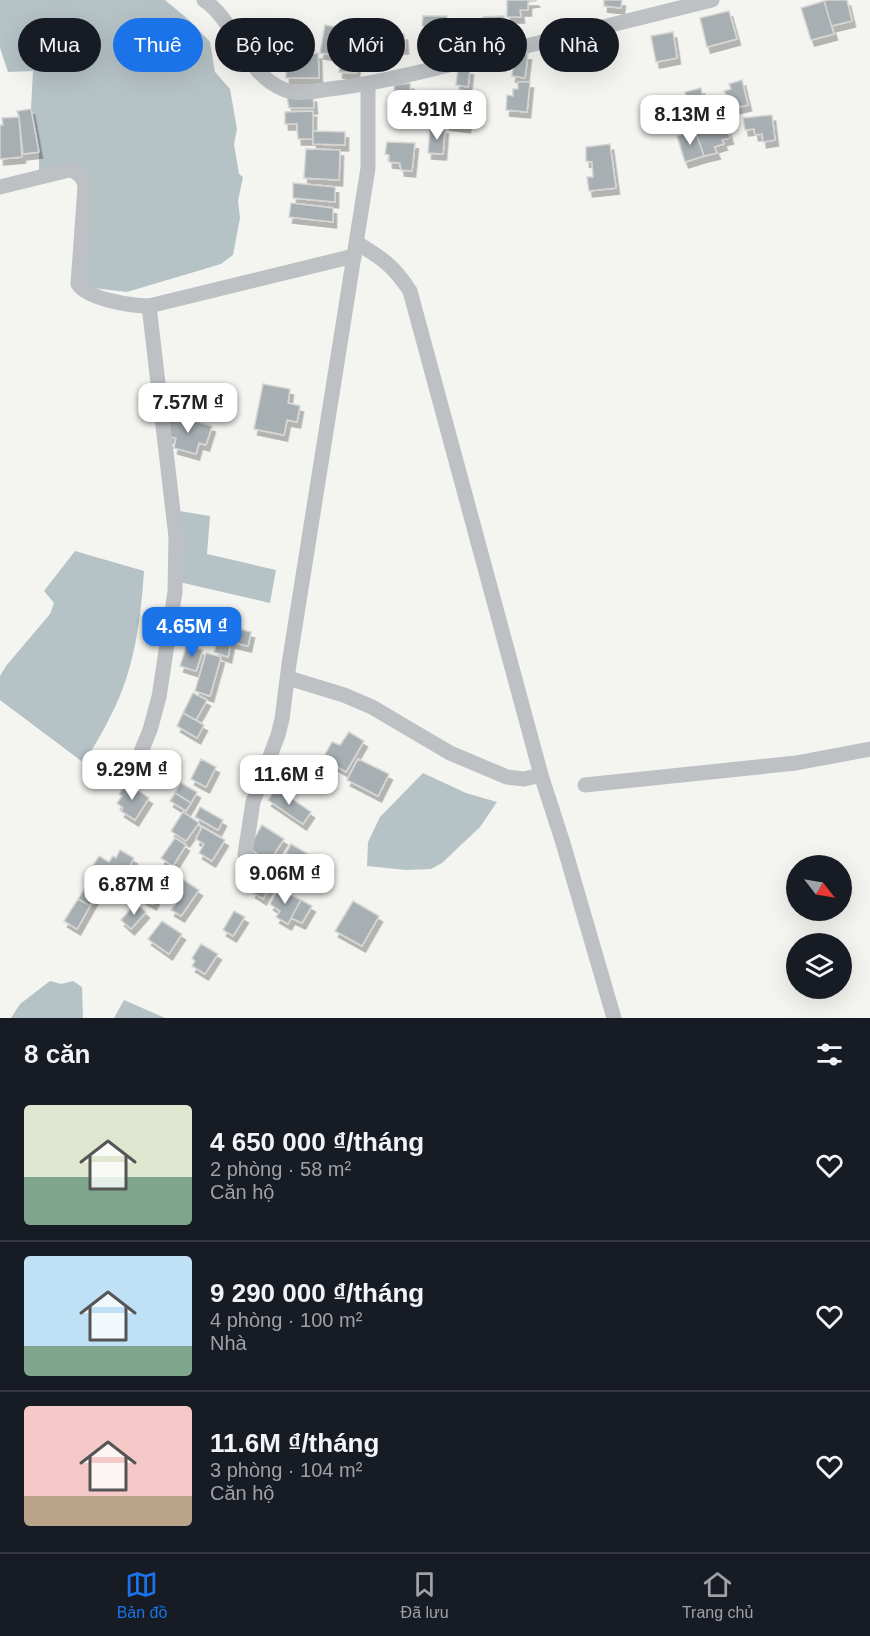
<!DOCTYPE html>
<html lang="vi">
<meta charset="utf-8">
<style>
:root{--surface:#171b24;--page:#242831;--text:#f1f3f6;--muted:#9ea1a6;--line:#363941;--accent:#1a73e8}
body{margin:0;font-family:Helvetica,sans-serif;background:var(--page);color:var(--text);height:100vh;display:flex;flex-direction:column;font-size:22px;white-space:nowrap}
*{box-sizing:border-box;margin:0}
p{font-size:20px;color:var(--muted)}
.icon{flex:none;width:33px;height:33px;fill:none;stroke:currentColor;stroke-width:2;stroke-linecap:round;stroke-linejoin:round}
.map{position:relative;height:1018px;overflow:hidden}
.drawer{display:flex;flex-direction:column;background:var(--surface);flex:1}
.drawer>*{flex:none}
.banner{position:absolute;left:18px;top:18px;width:834px;height:54px;display:flex;gap:12px}
.needle{width:39px;rotate:121deg}
.fabs{position:absolute;left:786px;top:855px;display:grid;gap:12px}
.fabs a{display:grid;place-items:center;width:66px;height:66px;border-radius:50%;background:var(--surface);box-shadow:0 6px 24px #0002;font-size:30px}
.price{position:absolute;translate:-50% -51px;padding:0 14px;border-radius:12px;background:#fff;color:#222;font-size:20px;line-height:39px;filter:drop-shadow(0 2px 3px #0008)}
.price::after{content:'';position:absolute;left:50%;top:36px;width:18px;height:14px;margin-left:-9px;background:inherit;clip-path:polygon(0 0,100% 0,50% 100%)}
.price.active{background:var(--accent);color:#fff}
ul{padding:0;list-style:none}
li{display:flex;align-items:center;gap:18px;height:150px;padding:0 24px}
li+li{border-top:2px solid var(--line)}
li span{display:grid;place-items:center;flex:none;width:168px;height:120px;border-radius:6px;color:#555}
li>.icon{margin-inline-start:auto}
span .icon{width:72px;height:72px;fill:#fffc;stroke-width:1}
li b{font-size:26px}
h2{display:flex;justify-content:space-between;align-items:center;height:72px;padding:0 24px;font-size:26px}
.tag{padding:0 21px;border-radius:27px;background:var(--surface);box-shadow:0 6px 24px #0002;font-size:21px;line-height:54px}
.tag.active{background:var(--accent);color:#fff}
.tab-bar{display:flex;justify-content:space-around;align-items:center;height:84px;border-top:2px solid var(--line);background:var(--surface);font-size:16px;color:var(--muted)}
.tab-bar a{display:grid;justify-items:center;gap:3px}
.tab-bar .active{color:var(--accent)}
.map>svg:first-child{display:block}
</style>
<div class="map">
<svg width="870" height="1018" viewBox="0 0 870 1018">
<defs>
<filter id="shadow"><feDropShadow dx="3.5" dy="6" stdDeviation="0" flood-color="#0004"/></filter>
</defs>
<rect width="100%" height="100%" fill="#f4f4f1"/>
<g fill="#b6c3c6">
<polygon points="0,0 165,0 190,21 210,42 215,72 230,89 237,129 234,144 239,174 243,177 238,201 240,218 233,255 221,264 127,292 93,288 78,284 82,177 39,178 39,152 31,109 33,71 8,72 0,48"/>
<polygon points="173,510 210,516 207,554 276,570 270,603 175,581"/>
<path d="M75,551l69,20c-3,46 -9,94 -29,136 -9,19 -20,38 -31,56l-84,-63v-24l6,-10 44,-52 4,-11 -10,-12z"/>
<polygon points="423,773 466,793 497,802 480,827 442,863 431,869 406,870 367,866 368,842 380,817"/>
<polygon points="50,981 61,984 73,981 82,987 83,1018 11,1018 20,1004"/>
<polygon points="124,1000 165,1018 114,1018"/>
</g>
<g fill="#a7afb3" stroke="#d5d5d3" stroke-width="1.5" filter="url(#shadow)">
<polygon points="507,0 535,0 536,1 528,2 528,10 520,10 521,17 507,17"/>
<polygon points="604,0 622,0 621,8 604,6"/>
<polygon points="829,0 847,0 852,21 831,26 824,1"/>
<polygon points="824,1 834,34 811,40 801,8"/>
<polygon points="729,11 737,39 707,47 700,18"/>
<polygon points="423,16 447,16 446,39 433,38 433,35 426,35 427,27 422,26"/>
<polygon points="504,16 505,44 486,47 485,39 493,38 493,27 484,27 483,17"/>
<polygon points="344,24 360,25 356,73 339,72"/>
<polygon points="325,25 343,28 338,56 320,53"/>
<polygon points="673,32 677,58 656,62 651,36"/>
<polygon points="404,34 405,48 395,48 395,53 386,54 385,49 376,50 376,35"/>
<polygon points="286,44 311,44 310,54 318,53 319,78 286,78"/>
<polygon points="515,53 528,54 525,78 512,76"/>
<polygon points="458,68 470,69 468,87 456,85"/>
<polygon points="742,80 748,105 721,111 717,99 727,96 724,91 731,89 729,84"/>
<polygon points="518,82 530,82 527,112 506,110 507,95 513,96 513,89 518,89"/>
<polygon points="410,83 412,113 396,114 394,85"/>
<polygon points="701,88 705,112 683,118 681,108 688,106 685,92"/>
<polygon points="459,90 471,92 467,127 446,124 448,108 453,109 453,97 457,97"/>
<polygon points="313,96 314,108 289,108 287,97"/>
<polygon points="31,109 39,152 23,154 19,117 17,111"/>
<polygon points="313,111 313,139 298,139 297,124 285,124 285,112"/>
<polygon points="772,115 775,140 763,142 762,134 755,135 754,129 745,130 743,118"/>
<polygon points="19,117 22,157 0,159 0,125 3,125 2,118"/>
<polygon points="725,123 730,138 722,140 724,144 714,147 717,153 704,156 695,130"/>
<polygon points="430,128 445,128 443,154 428,153"/>
<polygon points="695,130 704,156 685,162 677,136"/>
<polygon points="313,131 345,132 345,145 313,144"/>
<polygon points="387,142 415,143 412,171 401,170 400,163 389,162 389,155 385,154"/>
<polygon points="610,144 616,188 589,191 587,177 593,177 592,162 586,161 586,147"/>
<polygon points="306,149 340,150 339,180 304,178"/>
<polygon points="293,183 335,187 335,202 293,198"/>
<polygon points="291,203 333,208 333,222 289,217"/>
<polygon points="263,384 290,389 288,403 300,406 297,422 287,420 284,435 254,429"/>
<polygon points="170,415 212,426 206,445 199,443 196,454 174,448 176,438 165,436"/>
<polygon points="223,625 251,632 248,646 231,642 228,657 214,652"/>
<polygon points="187,645 203,650 196,671 180,666"/>
<polygon points="206,653 221,657 210,696 195,691"/>
<polygon points="193,693 207,700 196,720 183,713"/>
<polygon points="183,713 204,725 197,738 177,726"/>
<polygon points="349,732 364,741 346,772 323,758 332,742 340,745"/>
<polygon points="290,757 302,766 284,790 272,782"/>
<polygon points="201,759 216,767 206,787 191,779"/>
<polygon points="358,759 389,774 378,796 347,780"/>
<polygon points="127,783 149,798 135,820 121,811 123,808 117,803 122,796 119,794"/>
<polygon points="181,783 197,792 191,803 175,793"/>
<polygon points="276,788 311,812 303,824 268,800"/>
<polygon points="175,793 191,803 186,811 170,801"/>
<polygon points="200,807 223,820 218,830 195,817"/>
<polygon points="183,812 199,823 186,841 171,831"/>
<polygon points="262,825 284,839 269,862 249,848"/>
<polygon points="202,827 225,840 212,861 199,853 204,844 196,839"/>
<polygon points="175,838 186,845 173,866 161,858"/>
<polygon points="291,844 313,857 306,873 288,863 292,857 286,853"/>
<polygon points="120,850 134,858 119,884 92,867 99,856 109,862 113,856 116,858"/>
<polygon points="256,860 278,872 263,899 252,892 256,884 251,880 255,874 250,871"/>
<polygon points="94,873 105,879 90,906 78,899"/>
<polygon points="154,876 165,881 153,904 135,894 141,884 144,886 147,881 150,883"/>
<polygon points="182,879 199,890 181,916 171,910 183,893 176,888"/>
<polygon points="278,889 301,900 288,924 276,917 280,911 270,904"/>
<polygon points="78,899 90,906 77,929 64,921"/>
<polygon points="301,900 312,906 302,923 291,918"/>
<polygon points="353,901 379,916 362,946 335,931"/>
<polygon points="136,903 146,912 131,929 121,920"/>
<polygon points="234,911 245,917 233,936 223,930"/>
<polygon points="162,921 182,934 169,954 148,939"/>
<polygon points="201,944 218,954 205,974 192,966 195,961 192,958"/>
</g>
<g fill="none" stroke-linecap="round" stroke-linejoin="round">
<g stroke="#bdc1c4" stroke-width="15">
<path d="M204,0c34,23 39,74 81,90 14,5 29,1 44,-1 54,-6 105,-21 157,-33 75,-19 151,-37 226,-56"/>
<path d="M0,187l69,-17c10,2 15,8 16,17l-7,97c9,15 54,22 71,22l205,-50"/>
<path d="M357,243c26,16 36,22 53,48l131,484 22,68 51,175"/>
<polyline points="288,678 344,695 372,707 450,753 507,777 524,779 541,775"/>
<polyline points="136,764 150,730 159,697 175,592 176,537 149,306"/>
<polyline points="585,785 796,763 870,749"/>
<polyline points="245,854 253,802 278,735 282,719 289,664 368,168 368,85"/>
</g>
</g>
</svg>
<div class="fabs">
<a><svg class="needle" viewBox="-14 -14 28 28"><path d="M0-13l5 13h-10z" fill="#e53935"/><path d="M0 13l5-13h-10z" fill="#9ea1a6"/></svg></a>
<a><svg class="icon" aria-label="layers" viewBox="0 0 24 24"><path d="M12 4l9 5-9 5-9-5zM3 14l9 5 9-5"/></svg></a>
</div>
<b class="price" style="left:437px;top:141px">4.91M ₫</b>
<b class="price" style="left:690px;top:146px">8.13M ₫</b>
<b class="price" style="left:188px;top:434px">7.57M ₫</b>
<b class="price active" style="left:192px;top:658px">4.65M ₫</b>
<b class="price" style="left:132px;top:801px">9.29M ₫</b>
<b class="price" style="left:289px;top:806px">11.6M ₫</b>
<b class="price" style="left:285px;top:905px">9.06M ₫</b>
<b class="price" style="left:134px;top:916px">6.87M ₫</b>
<div class="banner">
<a class="tag">Mua</a>
<a class="tag active">Thuê</a>
<a class="tag">Bộ lọc</a>
<a class="tag">Mới</a>
<a class="tag">Căn hộ</a>
<a class="tag">Nhà</a>
</div>
</div>
<section class="drawer">
<h2>8 căn<svg class="icon" aria-label="filters" viewBox="0 0 24 24"><path d="M4 7h16M4 17h16"/><circle cx="9" cy="7" r="2"/><circle cx="15" cy="17" r="2"/></svg></h2>
<ul>
<li><span style="background:linear-gradient(#dfe7d0 60%,#7fa58c 0)"><svg class="icon" aria-label="home" viewBox="0 0 24 24"><path d="M3 11l9-7 9 7M6 9v11h12V9"/></svg></span><div><b>4 650 000 ₫/tháng</b><p>2 phòng · 58 m²</p><p>Căn hộ</p></div><svg class="icon" aria-label="heart" viewBox="0 0 24 24"><path d="M12 20l-8-8c-3-5 5-10 8-4 3-6 11-1 8 4z"/></svg></li>
<li><span style="background:linear-gradient(#bfe0f5 75%,#7fa58c 0)"><svg class="icon" aria-label="home" viewBox="0 0 24 24"><path d="M3 11l9-7 9 7M6 9v11h12V9"/></svg></span><div><b>9 290 000 ₫/tháng</b><p>4 phòng · 100 m²</p><p>Nhà</p></div><svg class="icon" aria-label="heart" viewBox="0 0 24 24"><path d="M12 20l-8-8c-3-5 5-10 8-4 3-6 11-1 8 4z"/></svg></li>
<li><span style="background:linear-gradient(#f6c9c9 75%,#b9a48a 0)"><svg class="icon" aria-label="home" viewBox="0 0 24 24"><path d="M3 11l9-7 9 7M6 9v11h12V9"/></svg></span><div><b>11.6M ₫/tháng</b><p>3 phòng · 104 m²</p><p>Căn hộ</p></div><svg class="icon" aria-label="heart" viewBox="0 0 24 24"><path d="M12 20l-8-8c-3-5 5-10 8-4 3-6 11-1 8 4z"/></svg></li>
</ul>
</section>
<nav class="tab-bar">
<a class="active"><svg class="icon" aria-label="map" viewBox="0 0 24 24"><path d="M3 6l6-2 6 2 6-2v14l-6 2-6-2-6 2zM9 4v14M15 6v14"/></svg>Bản đồ</a>
<a><svg class="icon" aria-label="saved" viewBox="0 0 24 24"><path d="M7 4h10v16l-5-4-5 4z"/></svg>Đã lưu</a>
<a><svg class="icon" aria-label="home" viewBox="0 0 24 24"><path d="M3 11l9-7 9 7M6 9v11h12V9"/></svg>Trang chủ</a>
</nav>
